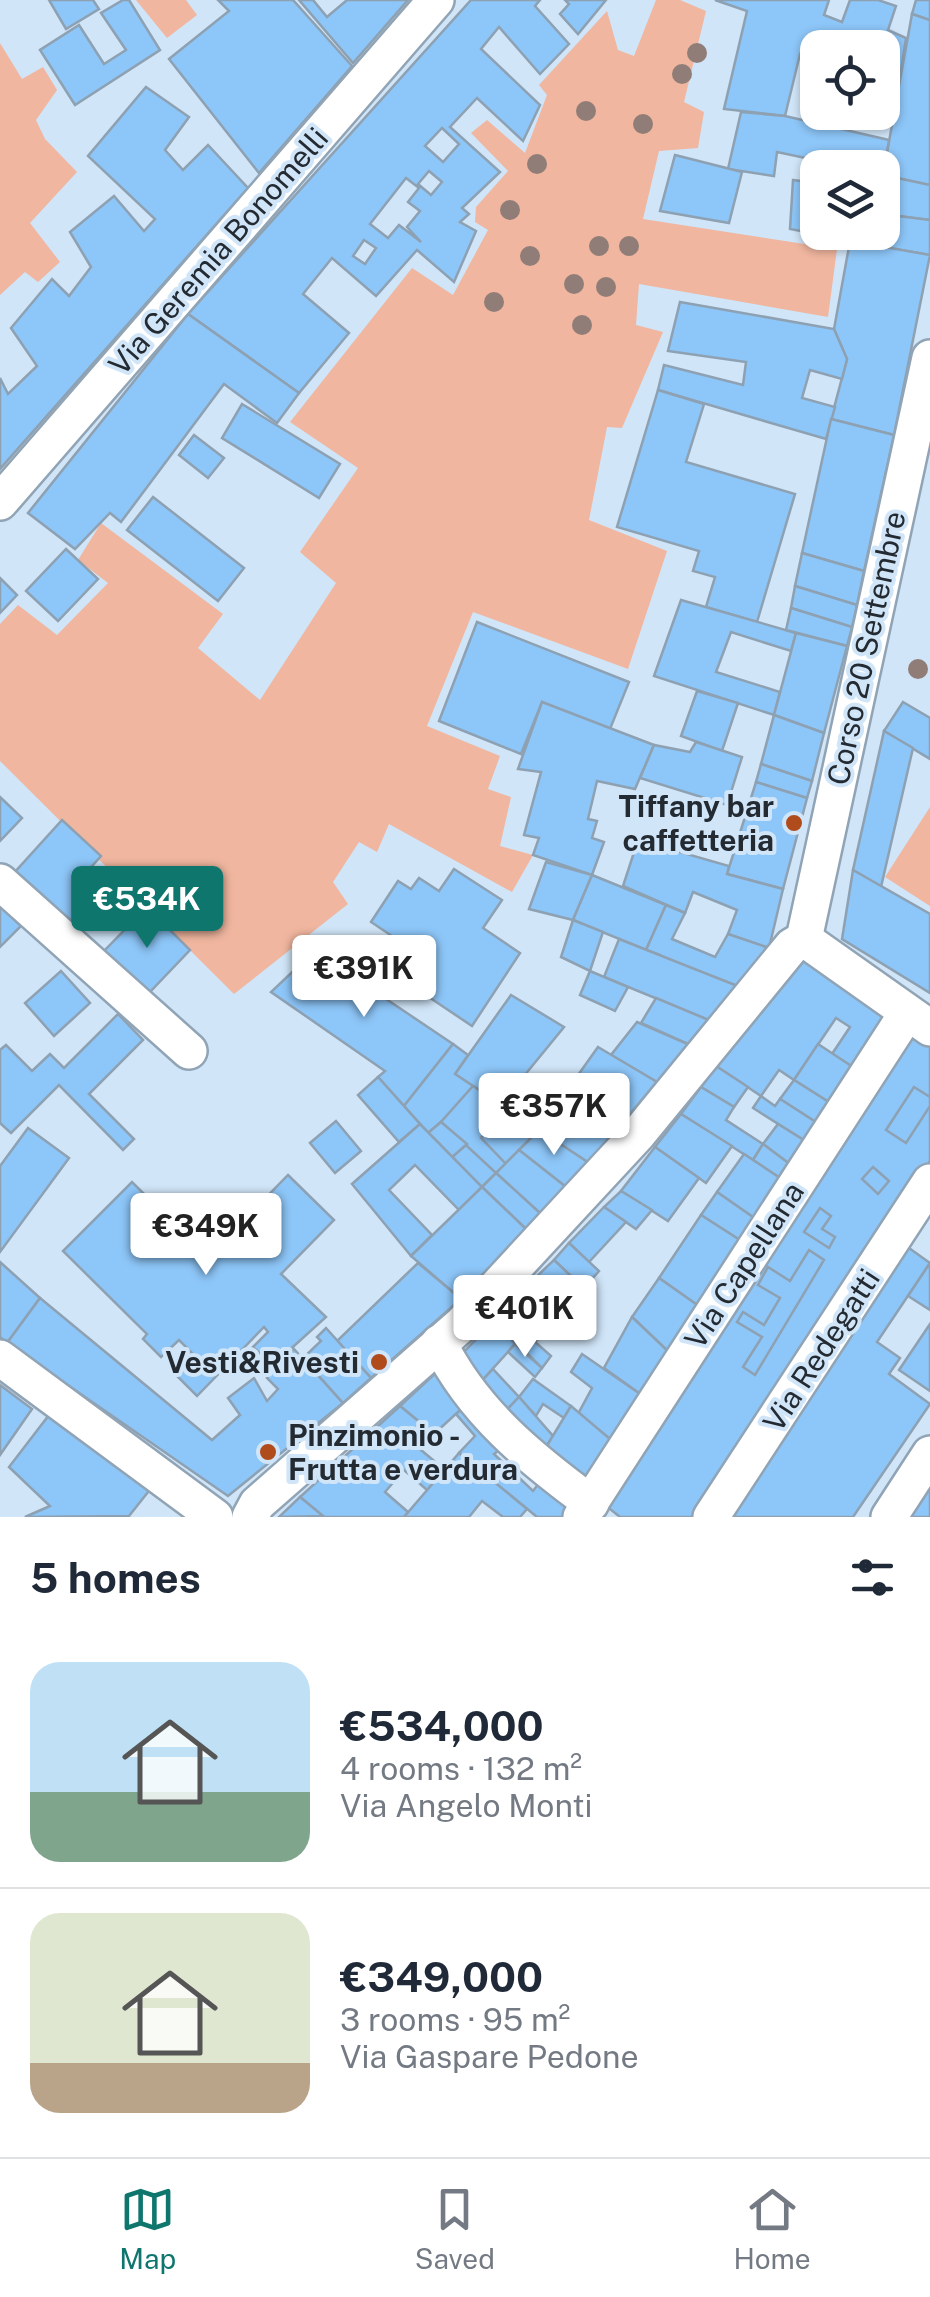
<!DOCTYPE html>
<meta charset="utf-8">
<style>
:root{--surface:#fff;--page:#f2f2f3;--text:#1f2937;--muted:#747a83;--line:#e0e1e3;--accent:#0f766e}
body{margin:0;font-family:"Public Sans",sans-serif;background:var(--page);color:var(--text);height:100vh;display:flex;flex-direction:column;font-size:38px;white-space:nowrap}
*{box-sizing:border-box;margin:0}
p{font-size:32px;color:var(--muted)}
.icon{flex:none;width:55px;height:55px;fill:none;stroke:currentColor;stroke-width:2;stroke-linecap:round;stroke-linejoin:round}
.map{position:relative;height:1517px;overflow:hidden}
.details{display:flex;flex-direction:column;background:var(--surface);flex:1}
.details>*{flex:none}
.buttons{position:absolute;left:800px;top:30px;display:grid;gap:20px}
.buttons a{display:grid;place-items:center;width:100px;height:100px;border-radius:20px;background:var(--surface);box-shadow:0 2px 8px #0004;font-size:50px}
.price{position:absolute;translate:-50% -85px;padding:0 22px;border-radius:10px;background:#fff;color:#222;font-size:32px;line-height:65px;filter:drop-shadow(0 2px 5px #0008)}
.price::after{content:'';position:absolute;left:50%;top:60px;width:30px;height:22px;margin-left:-15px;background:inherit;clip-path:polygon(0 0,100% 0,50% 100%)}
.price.active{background:var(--accent);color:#fff}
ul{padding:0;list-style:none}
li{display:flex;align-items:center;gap:30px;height:250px;padding:0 30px}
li+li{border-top:2px solid var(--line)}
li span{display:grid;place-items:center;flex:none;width:280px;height:200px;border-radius:30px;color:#555}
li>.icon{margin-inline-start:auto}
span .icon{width:120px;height:120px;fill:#fffc;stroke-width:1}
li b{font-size:42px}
h2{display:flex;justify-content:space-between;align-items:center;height:120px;padding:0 30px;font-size:42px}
.tab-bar{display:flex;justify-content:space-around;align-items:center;height:140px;border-top:2px solid var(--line);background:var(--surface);font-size:28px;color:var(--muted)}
.tab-bar a{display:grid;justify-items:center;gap:5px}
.tab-bar .active{color:var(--accent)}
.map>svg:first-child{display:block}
</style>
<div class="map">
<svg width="930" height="1517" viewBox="0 0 930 1517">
<rect width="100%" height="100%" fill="#d0e5f8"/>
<g fill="#f0b69f">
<polygon points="136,0 186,0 197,15 167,38"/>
<polygon points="656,0 680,0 706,11 684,102 704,112 698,148 659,151 643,219 837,249 828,317 639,284 636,325 663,332 622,428 607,427 589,520 667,551 628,669 473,612 427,726 500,756 488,789 511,797 500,846 533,855 512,892 389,824 377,852 359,842 333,882 348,904 234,994 0,761 0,624 18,605 57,635 108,583 78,560 101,523 223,614 198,648 260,700 336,583 300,552 358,468 290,422 412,268 453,295 488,230 475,222 476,207 508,171 471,133 487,120 525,153 547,95 539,85 607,11 618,50 634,56"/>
<polygon points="0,43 22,79 43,67 57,90 36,120 45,139 77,172 30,223 60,262 38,282 25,272 0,295"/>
<polygon points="930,807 930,906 885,877"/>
</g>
<g fill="#8dc6f8" stroke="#8ea1b2" stroke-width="2.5" fill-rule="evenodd">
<polygon points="49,0 93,0 99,9 66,29"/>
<polygon points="123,0 129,0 160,50 75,105 40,50 79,25 104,64 126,50 101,13"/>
<polygon points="218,0 293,0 352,66 259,173 169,59 229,11"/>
<polygon points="299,0 313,0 327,17 347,0 408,0 353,63"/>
<path d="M471,0h69l-5,6 34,38 -29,30 -41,-47 -18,22 59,56 -17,36 -46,-43 -27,29 50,45 -38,36 7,6 -9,8 16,9 -22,51 -37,-32 -41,46 -44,-38 -29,36 46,39 -50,60 -111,-79zM442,128l17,16 -16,18 -18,-16zM429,171l13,11 -11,13 -13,-11zM406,178l13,10 -11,14 12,9 -13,16 14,15 -22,-17 -11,13 -18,-14zM364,240l12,8 -11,16 -12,-8z"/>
<polygon points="565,0 606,0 578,34 560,14 569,4"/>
<polygon points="715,0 829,0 824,15 842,22 850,0 878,0 896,6 888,30 906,38 900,77 882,73 882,48 818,48 818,58 800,54 785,116 724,109 747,11"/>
<polygon points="916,0 930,0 930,20 912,14"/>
<polygon points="912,14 930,20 930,185 883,175"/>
<polygon points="146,87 189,117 165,150 183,170 208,145 248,188 0,469 0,378 8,394 37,366 11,328 52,279 69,296 91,267 70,232 114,196 144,231 155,219 88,156"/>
<polygon points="741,112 785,116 889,140 883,175 882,168 853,168 777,152 774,176 728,169"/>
<polygon points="675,155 742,172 729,223 660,211"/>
<polygon points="883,175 930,185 930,220 882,214"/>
<polygon points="793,180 818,183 818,232 839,232 838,238 790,229"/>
<polygon points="882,214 930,220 930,255 850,241 852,232 882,232"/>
<polygon points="850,241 930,255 894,435 831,419 847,359 834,329"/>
<polygon points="680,302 834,329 847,359 842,379 810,370 802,398 835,407 826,439 658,390 664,365 743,385 746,362 668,351"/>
<polygon points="188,314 299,393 277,423 224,384 121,522 110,513 75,549 28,513"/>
<polygon points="658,390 704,404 686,462 795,494 757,622 706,607 715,577 693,571 699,551 617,527"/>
<polygon points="242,404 340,464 319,498 222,438"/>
<polygon points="831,419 894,435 864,571 802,553"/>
<polygon points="194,435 224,458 208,478 179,455"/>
<polygon points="153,497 244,568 218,601 127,530"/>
<polygon points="66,549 98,579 58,621 26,591"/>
<polygon points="802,553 864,571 857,605 795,586"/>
<polygon points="0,578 17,595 0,613"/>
<polygon points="795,586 857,605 852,627 791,608"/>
<polygon points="681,600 796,633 791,651 731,632 716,672 780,692 774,715 654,676"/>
<polygon points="791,608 852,627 847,646 786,630"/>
<polygon points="477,622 629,682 610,729 542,702 521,754 439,721"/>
<polygon points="796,633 847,646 824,733 774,715"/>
<polygon points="697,691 738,703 722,751 681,736"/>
<polygon points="542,702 654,745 635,789 597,781 588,819 597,821 592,838 604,842 592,875 533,855 539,838 524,835 541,772 518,769"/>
<polygon points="903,702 930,718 930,759 884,731"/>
<polygon points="774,715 824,733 812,781 761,764"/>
<polygon points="884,731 913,748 881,887 853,870"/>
<polygon points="696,742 742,757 727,805 640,778 654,745 690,752"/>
<polygon points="761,764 812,781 807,798 756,782"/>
<polygon points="756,782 807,798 783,889 727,874"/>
<polygon points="0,797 22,818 0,841"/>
<polygon points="62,820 101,856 85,874 110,898 79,932 14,873"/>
<polygon points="638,840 729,866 727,874 783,889 769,948 728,934 737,910 693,892 685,913 623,886"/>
<polygon points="546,862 592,875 573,920 529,909"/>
<polygon points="454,869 502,900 483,928 520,953 472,1026 387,969 404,944 371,922 398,881 411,889 419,878 439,891"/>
<polygon points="853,870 930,914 930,993 842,939"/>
<polygon points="592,875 666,905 646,950 573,920"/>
<polygon points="666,905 685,913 672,939 715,957 728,934 769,948 740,987 691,968 683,986 652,974 660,955 646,950"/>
<polygon points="0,906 21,926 0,947"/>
<polygon points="147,907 190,950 148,994 104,951"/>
<polygon points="573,920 603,932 590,971 561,957"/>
<polygon points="327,939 354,965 349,974 453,1044 404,1106 378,1077 385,1071 271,992"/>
<polygon points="619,939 740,987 711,1021 604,977"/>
<polygon points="798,953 894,1019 859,1071 832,1054 850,1027 836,1018 794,1080 779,1070 761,1096 716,1066"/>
<polygon points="61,971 90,1003 54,1036 25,1003"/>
<polygon points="590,971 628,987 615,1011 580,995"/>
<polygon points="511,995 564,1027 515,1087 553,1111 539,1130 455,1074"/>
<polygon points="656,998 711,1021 690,1045 641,1023"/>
<polygon points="118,1014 143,1040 89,1094 134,1139 123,1150 59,1085 11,1133 0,1123 0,1050 6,1045 32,1071 50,1054 64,1068"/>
<polygon points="637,1022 690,1045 657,1082 611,1055"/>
<polygon points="911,1031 930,1044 930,1161 695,1517 620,1517 605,1505"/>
<polygon points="453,1044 468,1055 455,1074 539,1130 482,1187 451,1158 467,1144 441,1122 428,1133 404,1106"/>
<polygon points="818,1044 859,1071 835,1106 794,1080"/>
<polygon points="598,1047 657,1082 589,1163 539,1130"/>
<polygon points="716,1066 748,1087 734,1107 701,1087"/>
<polygon points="378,1077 420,1124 399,1142 358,1095"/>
<polygon points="794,1080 835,1106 822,1126 780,1099"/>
<polygon points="473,1086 505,1107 481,1138 506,1164 496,1173 441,1122"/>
<polygon points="701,1087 734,1107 726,1120 763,1144 753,1160 681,1114"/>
<polygon points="914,1087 930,1097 930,1106 906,1143 886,1130"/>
<polygon points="761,1096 775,1106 780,1099 822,1126 810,1144 753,1108"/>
<polygon points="681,1114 732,1146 706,1183 655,1147"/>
<polygon points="336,1121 361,1151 335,1173 310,1143"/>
<polygon points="441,1122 467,1144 451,1158 428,1133"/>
<polygon points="420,1124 482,1187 459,1210 415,1165 389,1190 432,1235 411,1256 352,1184"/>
<polygon points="778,1124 810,1144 795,1168 763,1144"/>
<polygon points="28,1128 69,1158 0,1252 0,1166"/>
<polygon points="539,1130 589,1163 566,1187 519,1150"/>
<polygon points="763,1144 795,1168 786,1182 753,1160"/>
<polygon points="655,1147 699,1178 668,1221 621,1191"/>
<polygon points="519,1150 566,1187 541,1214 496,1173"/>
<polygon points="744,1154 786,1182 760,1222 717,1192"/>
<polygon points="873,1167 889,1181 878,1194 862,1179"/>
<polygon points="496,1173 541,1214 526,1229 482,1187"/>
<polygon points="288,1175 334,1220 281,1274 326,1317 273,1365 253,1347 268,1332 264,1327 197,1396 173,1372 192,1353 179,1340 161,1357 143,1339 147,1334 63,1251 132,1182 208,1257"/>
<polygon points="482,1187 526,1229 461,1299 411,1256"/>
<polygon points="621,1191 652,1210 636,1229 604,1207"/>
<polygon points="717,1192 760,1222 746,1244 701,1215"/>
<polygon points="604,1207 626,1222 589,1262 569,1243"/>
<polygon points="820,1208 831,1216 822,1229 835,1237 829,1248 804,1232"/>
<polygon points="701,1215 746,1244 703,1309 659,1278"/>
<polygon points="569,1243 599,1271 584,1288 554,1260"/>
<polygon points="902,1243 930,1263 877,1342 900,1358 889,1374 930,1404 853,1517 715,1517"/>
<polygon points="809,1250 824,1260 755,1375 743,1367 762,1337 737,1322 743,1312 764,1325 780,1298 758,1285 768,1267 790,1281"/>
<polygon points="554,1260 574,1279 556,1299 535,1278"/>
<polygon points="0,1262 40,1298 7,1343 0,1337"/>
<polygon points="418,1263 461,1299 371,1378 337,1341"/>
<polygon points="930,1263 930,1310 908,1296"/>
<polygon points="535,1278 556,1299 538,1319 517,1298"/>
<polygon points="659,1278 703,1309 673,1356 632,1317"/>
<polygon points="40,1298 212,1440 240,1415 228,1398 254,1378 267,1401 278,1389 267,1378 294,1349 343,1403 228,1496 7,1343"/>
<polygon points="517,1298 548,1328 535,1342 551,1356 542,1368 495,1320"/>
<polygon points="632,1317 673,1356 646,1398 604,1368"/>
<polygon points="495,1320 515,1344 477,1386 455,1361"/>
<polygon points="930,1324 930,1391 899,1370"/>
<polygon points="326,1328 371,1378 343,1403 303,1358 321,1341 317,1337"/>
<polygon points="515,1344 542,1368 535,1377 508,1352"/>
<polygon points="582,1354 646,1398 616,1444 578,1414 592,1388 571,1372"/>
<polygon points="440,1369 469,1402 434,1434 400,1406"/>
<polygon points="493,1369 519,1397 501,1416 477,1386"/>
<polygon points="533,1379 571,1406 564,1418 543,1404 536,1416 519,1397"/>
<polygon points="0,1385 32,1409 0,1455"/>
<polygon points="519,1397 553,1436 540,1457 501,1416"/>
<polygon points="469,1402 507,1444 494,1454 533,1491 546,1474 579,1500 566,1517 537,1517 459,1453 475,1436 456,1414"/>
<polygon points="400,1406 434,1434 421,1450 445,1470 427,1490 404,1470 385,1492 408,1512 404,1517 324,1517 300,1497"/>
<polygon points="571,1406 616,1444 586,1491 540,1457"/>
<polygon points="49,1415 152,1487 129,1516 25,1517 50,1506 9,1467"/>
<polygon points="459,1453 527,1509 520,1517 503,1517 482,1501 469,1517 404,1517"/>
<polygon points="917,1486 930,1492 930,1517 898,1517"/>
<polygon points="300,1497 323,1516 279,1517"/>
</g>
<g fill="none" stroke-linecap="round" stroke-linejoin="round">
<defs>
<g id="minor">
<polyline points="0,502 436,0"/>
<polyline points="0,882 189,1051"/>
<polyline points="804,939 930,358"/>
<polyline points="804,939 930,1028"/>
<path d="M439,1343c34,69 92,116 152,160"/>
<polyline points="0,1358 215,1517"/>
<polyline points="250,1517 257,1504 462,1324 639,1133 792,946 804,939"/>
<polyline points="581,1517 907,1013"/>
<polyline points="711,1517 930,1182"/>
<polyline points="889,1517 930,1454"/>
</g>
</defs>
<use href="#minor" stroke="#90a4b5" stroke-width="40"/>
<use href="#minor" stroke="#fff" stroke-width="35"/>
</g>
<g fill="#917d78">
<circle cx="697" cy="53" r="10"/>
<circle cx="682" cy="74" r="10"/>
<circle cx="586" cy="111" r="10"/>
<circle cx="643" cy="124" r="10"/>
<circle cx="537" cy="164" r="10"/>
<circle cx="510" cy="210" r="10"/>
<circle cx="599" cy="246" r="10"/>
<circle cx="629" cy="246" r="10"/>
<circle cx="530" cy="256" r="10"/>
<circle cx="574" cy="284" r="10"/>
<circle cx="606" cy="287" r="10"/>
<circle cx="494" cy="302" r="10"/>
<circle cx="582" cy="325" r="10"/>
<circle cx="918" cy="669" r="10"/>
</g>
<g fill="#b04b1c" stroke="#d0e5f8" stroke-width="4">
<circle cx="794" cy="823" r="10"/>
<circle cx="379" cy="1362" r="10"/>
<circle cx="268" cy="1452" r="10"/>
</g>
<g text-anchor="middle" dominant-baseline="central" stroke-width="8" stroke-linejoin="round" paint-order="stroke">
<g font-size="30" fill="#232a31" stroke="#d0e5f8">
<text transform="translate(218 251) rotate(-49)">Via Geremia Bonomelli</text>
<text transform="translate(866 648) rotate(-78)">Corso 20 Settembre</text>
<text transform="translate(744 1265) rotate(-57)">Via Capellana</text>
<text transform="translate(821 1350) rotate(-57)">Via Redegatti</text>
</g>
<g font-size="30" font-weight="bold" fill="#232a31" stroke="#d0e5f8" text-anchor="end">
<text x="774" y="806">Tiffany bar<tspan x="774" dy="34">caffetteria</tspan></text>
<text x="359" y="1362">Vesti&amp;Rivesti</text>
<text x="288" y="1435" text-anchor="start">Pinzimonio -<tspan x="288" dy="34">Frutta e verdura</tspan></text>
</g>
</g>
</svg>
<div class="buttons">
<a><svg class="icon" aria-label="locate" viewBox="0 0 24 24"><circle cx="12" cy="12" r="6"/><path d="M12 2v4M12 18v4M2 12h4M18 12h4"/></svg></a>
<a><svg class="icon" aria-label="layers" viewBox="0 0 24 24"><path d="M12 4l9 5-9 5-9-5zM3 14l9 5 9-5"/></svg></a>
</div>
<b class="price active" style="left:147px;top:951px">€534K</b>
<b class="price" style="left:364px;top:1020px">€391K</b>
<b class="price" style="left:554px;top:1158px">€357K</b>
<b class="price" style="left:206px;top:1278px">€349K</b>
<b class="price" style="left:525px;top:1360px">€401K</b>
</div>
<section class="details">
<h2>5 homes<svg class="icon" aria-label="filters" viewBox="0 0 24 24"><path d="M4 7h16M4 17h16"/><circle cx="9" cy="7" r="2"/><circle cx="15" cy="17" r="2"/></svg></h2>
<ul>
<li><span style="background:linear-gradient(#bfe0f5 65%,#7fa58c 0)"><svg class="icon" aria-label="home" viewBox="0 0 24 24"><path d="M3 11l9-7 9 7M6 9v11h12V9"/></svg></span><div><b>€534,000</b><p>4 rooms · 132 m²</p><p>Via Angelo Monti</p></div></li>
<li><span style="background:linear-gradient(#dfe7d0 75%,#b9a48a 0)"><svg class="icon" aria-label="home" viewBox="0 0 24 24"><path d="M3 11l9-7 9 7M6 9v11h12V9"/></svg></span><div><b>€349,000</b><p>3 rooms · 95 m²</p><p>Via Gaspare Pedone</p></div></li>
</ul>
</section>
<nav class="tab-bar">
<a class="active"><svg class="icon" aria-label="map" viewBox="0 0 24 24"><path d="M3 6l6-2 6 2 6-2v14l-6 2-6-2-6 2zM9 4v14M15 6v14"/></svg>Map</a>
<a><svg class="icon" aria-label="saved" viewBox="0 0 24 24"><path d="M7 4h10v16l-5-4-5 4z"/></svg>Saved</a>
<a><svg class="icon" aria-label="home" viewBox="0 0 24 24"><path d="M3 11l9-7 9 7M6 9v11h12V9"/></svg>Home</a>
</nav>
